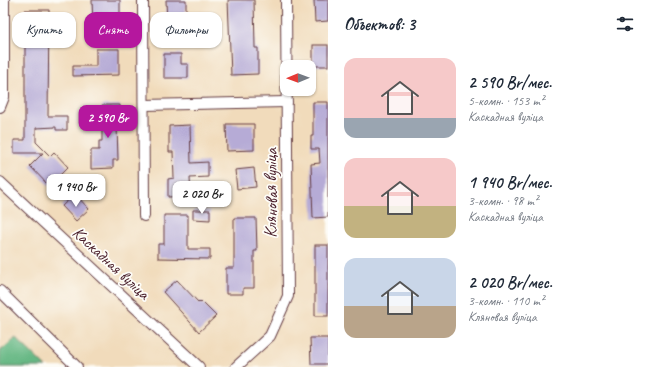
<!DOCTYPE html>
<html lang="ru">
<meta charset="utf-8">
<style>
:root{--surface:#fff;--page:#f2f2f3;--text:#1f2937;--muted:#747a83;--accent:#b5179e}
body{margin:0;font-family:Caveat,sans-serif;background:var(--page);color:var(--text);height:100vh;display:flex;flex-direction:column;font-size:15px;white-space:nowrap}
*{box-sizing:border-box;margin:0}
p{font-size:13px;color:var(--muted)}
.icon{flex:none;width:22px;height:22px;fill:none;stroke:currentColor;stroke-width:2;stroke-linecap:round;stroke-linejoin:round}
.map{position:relative;flex:1;overflow:hidden}
.panel{display:flex;flex-direction:column;background:var(--surface);width:324px}
.panel>*{flex:none}
.banner{position:absolute;left:12px;top:12px;width:256px;height:36px;display:flex;gap:8px}
.needle{width:26px;rotate:269deg}
.fabs{position:absolute;left:280px;top:60px;display:grid;gap:8px}
.fabs a{display:grid;place-items:center;width:36px;height:36px;border-radius:8px;background:var(--surface);box-shadow:0 1px 3px #0004;font-size:20px}
.price{position:absolute;translate:-50% -34px;padding:0 9px;border-radius:8px;background:#fff;color:#222;font-size:13px;line-height:26px;filter:drop-shadow(0 1px 2px #0008)}
.price::after{content:'';position:absolute;left:50%;top:24px;width:12px;height:9px;margin-left:-6px;background:inherit;clip-path:polygon(0 0,100% 0,50% 100%)}
.price.active{background:var(--accent);color:#fff}
ul{padding:0;list-style:none}
li{display:flex;align-items:center;gap:12px;height:100px;padding:0 16px}
li span{display:grid;place-items:center;flex:none;width:112px;height:80px;border-radius:12px;color:#555}
li>.icon{margin-inline-start:auto}
span .icon{width:48px;height:48px;fill:#fffc;stroke-width:1}
li b{font-size:17px}
h2{display:flex;justify-content:space-between;align-items:center;height:48px;padding:0 16px;font-size:17px}
.pill{padding:0 14px;border-radius:12px;background:var(--surface);box-shadow:0 1px 3px #0004;font-size:14px;line-height:36px}
.pill.active{background:var(--accent);color:#fff}
main{display:flex;flex:1;min-height:0}
.map>svg:first-child{display:block}
</style>
<main>
<div class="map">
<svg width="328" height="367" viewBox="0 0 328 367">
<rect width="100%" height="100%" fill="#fdfcf7"/>
<filter id="ink" filterUnits="userSpaceOnUse"><feTurbulence type="fractalNoise" baseFrequency=".025" numOctaves="2"/><feDisplacementMap in="SourceGraphic" scale="8" xChannelSelector="R" yChannelSelector="G"/><feConvolveMatrix kernelMatrix="1 2 1 2 8 2 1 2 1" color-interpolation-filters="sRGB"/></filter>
<filter id="wash" filterUnits="userSpaceOnUse"><feTurbulence type="fractalNoise" baseFrequency=".012" numOctaves="4" result="noise"/><feDisplacementMap in="SourceGraphic" scale="16" xChannelSelector="R" yChannelSelector="G"/><feGaussianBlur stdDeviation="0.9" result="paint"/><feColorMatrix in="noise" values="0 0 0 0 0 0 0 0 0 0 0 0 0 0 0 0 0 1.4 0 .05"/><feComposite in="paint" operator="in"/></filter>
<g filter="url(#wash)">
<rect width="100%" height="100%" fill="#f1dbbb"/>
<polygon fill="#66b884" stroke="#586c58" points="16,338 46,367 0,367 0,351"/>
<g id="blocks">
<g fill="#b6abd6">
<polygon points="92,0 120,0 120,26 93,26"/>
<polygon points="166,0 186,0 186,24 167,24"/>
<polygon points="228,0 254,0 255,48 258,48 258,74 231,75"/>
<polygon points="314,0 328,0 328,21 315,22"/>
<polygon points="25,10 49,10 48,116 67,116 67,130 56,130 56,127 36,128 36,142 50,156 54,152 68,167 49,186 30,166 43,153 14,153 14,140 25,140"/>
<rect x="313" y="45" width="15" height="21"/>
<polygon points="96,49 119,49 119,75 73,76 73,66 96,66"/>
<polygon points="164,54 181,54 181,64 188,64 188,78 164,78"/>
<polygon points="313,102 328,102 328,217 313,218 311,164 320,163 319,149 311,149 311,136 313,136"/>
<polygon points="102,105 120,105 120,126 117,126 118,160 113,160 113,168 91,169 91,150 99,150 99,141 102,141"/>
<polygon points="226,124 254,124 254,150 227,151"/>
<polygon points="190,125 191,163 208,162 208,177 190,178 191,196 168,197 168,179 174,178 173,152 169,152 169,126"/>
<polygon points="254,168 256,187 237,189 235,170"/>
<polygon points="75,194 89,209 76,221 62,206"/>
<polygon points="193,210 210,210 210,220 193,219"/>
<polygon points="164,215 188,215 188,249 210,249 210,259 158,258 158,244 164,244"/>
<polygon points="234,218 256,218 257,251 254,251 254,288 243,288 243,294 226,294 226,268 234,268"/>
<rect x="315" y="245" width="13" height="71"/>
<polygon points="177,280 199,303 201,301 216,316 199,332 163,292"/>
<polygon points="310,338 328,338 328,364 311,364"/>
</g>
</g>
</g>
<g filter="url(#ink)">
<use href="#blocks" fill-opacity="0" stroke="#633b41" stroke-width="1"/>
<g fill="none" stroke-linecap="round" stroke-linejoin="round">
<defs>
<g id="minor">
<polyline points="143,0 144,216"/>
<polyline points="144,105 287,102"/>
<polyline points="0,107 4,97 4,0"/>
<polyline points="0,182 199,367"/>
<polyline points="0,291 77,367"/>
<polyline points="236,367 270,336 288,296 286,0"/>
</g>
</defs>
<use href="#minor" stroke="#633b41" stroke-width="12"/>
<use href="#minor" stroke="#fff" stroke-width="10"/>
</g>
</g>
<g text-anchor="middle" dominant-baseline="central" stroke-width="3.5" stroke-linejoin="round" paint-order="stroke">
<g font-size="17" fill="#4a1f2b" stroke="#fdfcf7">
<text transform="translate(271 193) rotate(-90)">Кляновая вуліца</text>
<text transform="translate(111 263) rotate(43)">Каскадная вуліца</text>
</g>
</g>
</svg>
<div class="fabs">
<a><svg class="needle" viewBox="-14 -14 28 28"><path d="M0-13l5 13h-10z" fill="#e53935"/><path d="M0 13l5-13h-10z" fill="#747a83"/></svg></a>
</div>
<b class="price active" style="left:108px;top:139px">2 590 Br</b>
<b class="price" style="left:76px;top:208px">1 940 Br</b>
<b class="price" style="left:202px;top:215px">2 020 Br</b>
<div class="banner">
<a class="pill">Купить</a>
<a class="pill active">Снять</a>
<a class="pill">Фильтры</a>
</div>
</div>
<section class="panel">
<h2>Объектов: 3<svg class="icon" aria-label="filters" viewBox="0 0 24 24"><path d="M4 7h16M4 17h16"/><circle cx="9" cy="7" r="2"/><circle cx="15" cy="17" r="2"/></svg></h2>
<ul>
<li><span style="background:linear-gradient(#f6c9c9 75%,#9aa5b1 0)"><svg class="icon" aria-label="home" viewBox="0 0 24 24"><path d="M3 11l9-7 9 7M6 9v11h12V9"/></svg></span><div><b>2 590 Br/мес.</b><p>5-комн. · 153 m²</p><p>Каскадная вуліца</p></div></li>
<li><span style="background:linear-gradient(#f6c9c9 60%,#c2b280 0)"><svg class="icon" aria-label="home" viewBox="0 0 24 24"><path d="M3 11l9-7 9 7M6 9v11h12V9"/></svg></span><div><b>1 940 Br/мес.</b><p>3-комн. · 98 m²</p><p>Каскадная вуліца</p></div></li>
<li><span style="background:linear-gradient(#c9d6e8 60%,#b9a48a 0)"><svg class="icon" aria-label="home" viewBox="0 0 24 24"><path d="M3 11l9-7 9 7M6 9v11h12V9"/></svg></span><div><b>2 020 Br/мес.</b><p>3-комн. · 110 m²</p><p>Кляновая вуліца</p></div></li>
</ul>
</section>
</main>
